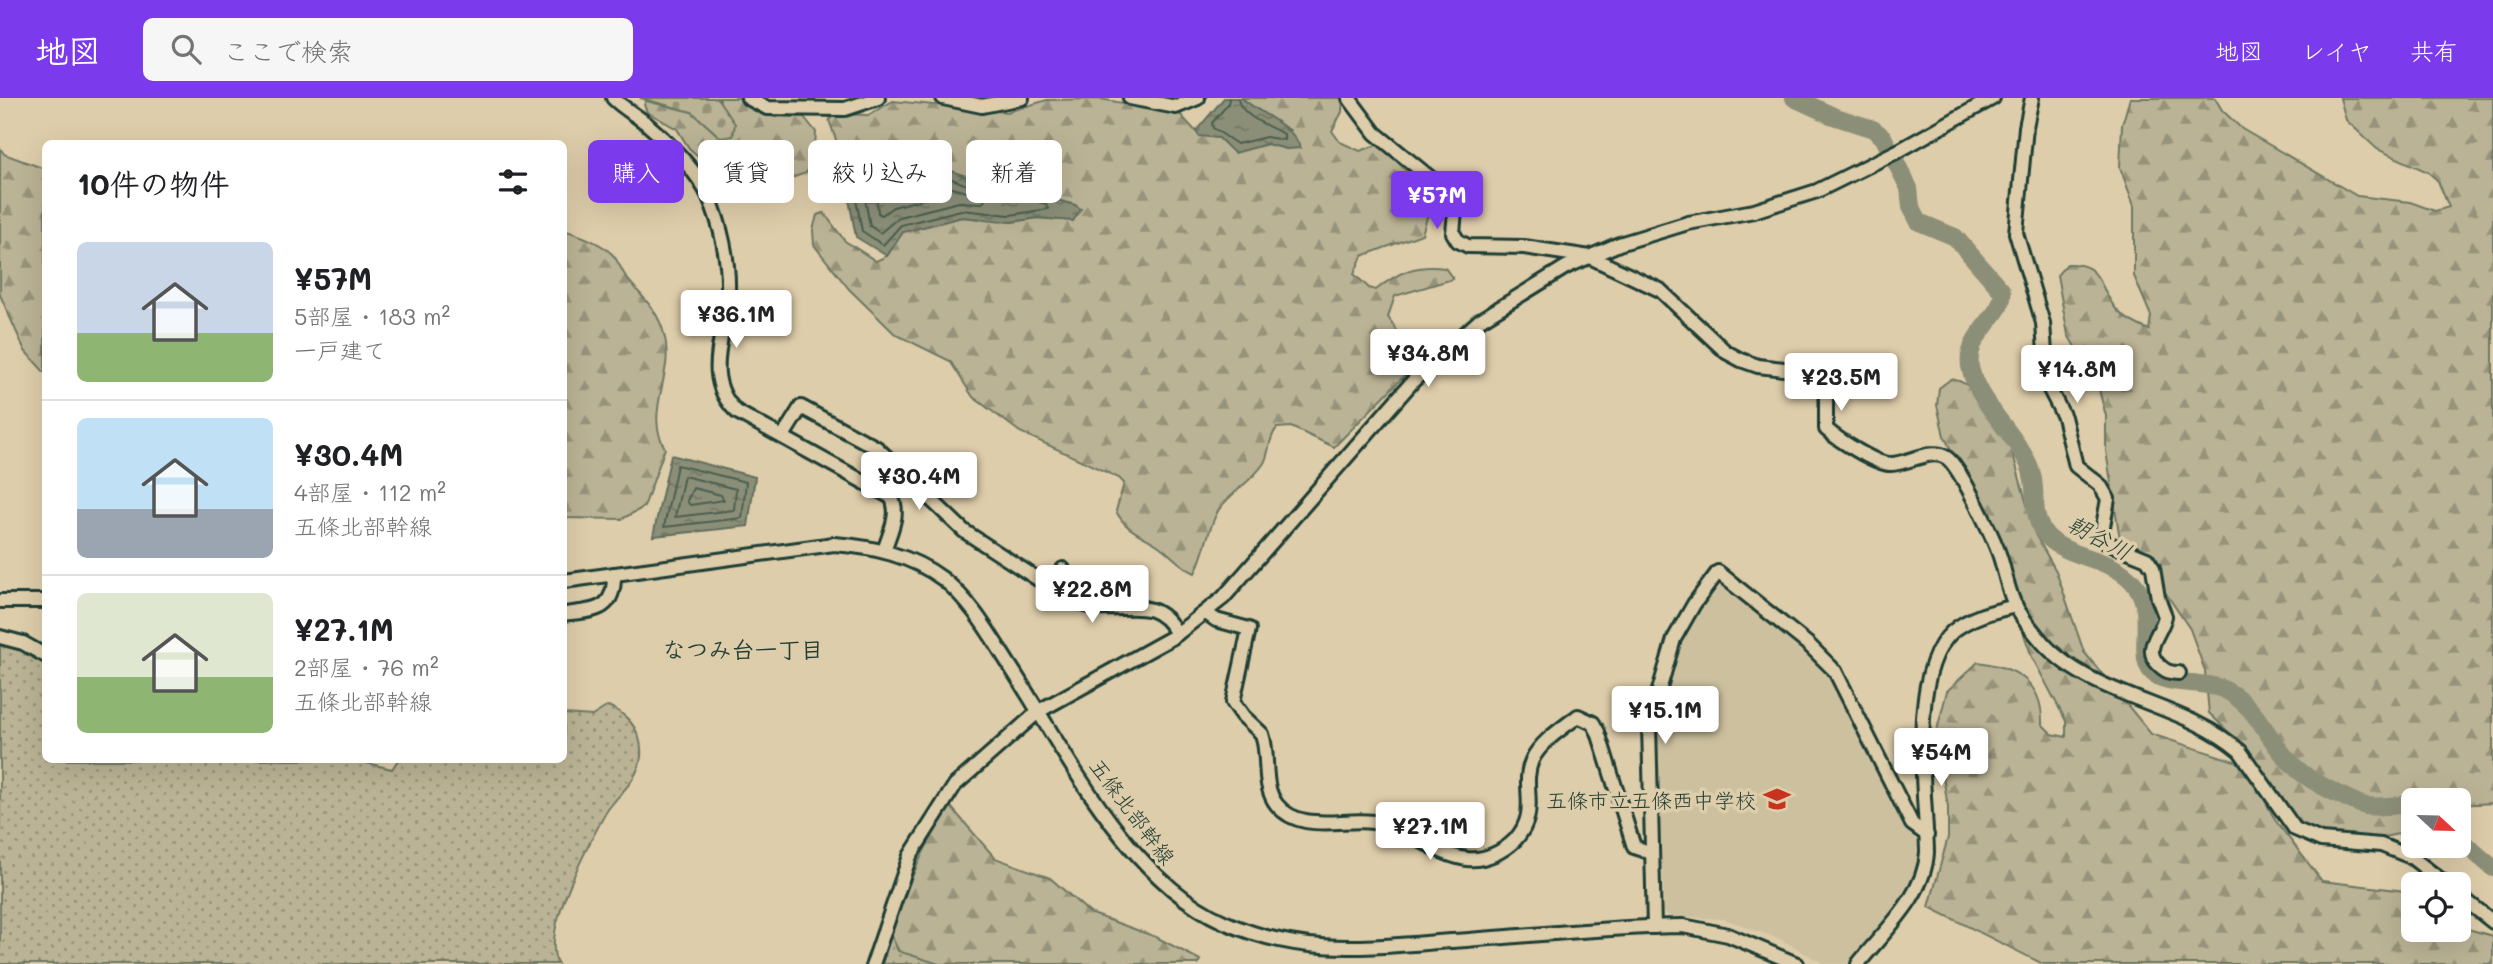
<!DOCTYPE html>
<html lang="ja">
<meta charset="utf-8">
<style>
:root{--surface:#fff;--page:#f6f6f6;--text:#202124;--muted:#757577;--line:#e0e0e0;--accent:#7c3aed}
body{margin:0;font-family:Mali,"Klee One",sans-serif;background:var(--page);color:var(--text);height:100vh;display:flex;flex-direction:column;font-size:26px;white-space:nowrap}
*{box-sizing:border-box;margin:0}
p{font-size:23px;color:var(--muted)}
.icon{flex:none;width:38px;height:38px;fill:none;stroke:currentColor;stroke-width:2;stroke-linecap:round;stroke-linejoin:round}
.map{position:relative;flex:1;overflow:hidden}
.details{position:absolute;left:42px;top:42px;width:525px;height:623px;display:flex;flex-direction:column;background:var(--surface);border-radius:10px;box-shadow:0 7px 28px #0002}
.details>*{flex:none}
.hud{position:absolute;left:588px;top:42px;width:665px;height:63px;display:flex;gap:14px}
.needle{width:46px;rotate:112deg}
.fabs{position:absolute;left:2401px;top:690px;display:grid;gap:14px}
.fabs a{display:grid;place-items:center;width:70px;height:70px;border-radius:10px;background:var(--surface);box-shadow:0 7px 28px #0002;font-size:35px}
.price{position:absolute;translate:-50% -60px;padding:0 16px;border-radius:7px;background:#fff;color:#222;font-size:23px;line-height:46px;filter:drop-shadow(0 2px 4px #0008)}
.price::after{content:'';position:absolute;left:50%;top:42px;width:21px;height:16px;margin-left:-10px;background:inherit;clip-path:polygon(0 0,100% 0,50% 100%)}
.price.selected{background:var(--accent);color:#fff}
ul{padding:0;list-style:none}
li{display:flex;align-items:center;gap:21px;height:175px;padding:0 35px}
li+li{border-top:2px solid var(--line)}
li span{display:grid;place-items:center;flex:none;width:196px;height:140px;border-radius:10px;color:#555}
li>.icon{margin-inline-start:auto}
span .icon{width:84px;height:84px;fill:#fffc;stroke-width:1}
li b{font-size:30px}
h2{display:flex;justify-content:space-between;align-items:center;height:84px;padding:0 35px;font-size:30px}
.tag{padding:0 24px;border-radius:10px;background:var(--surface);box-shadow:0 7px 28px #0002;font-size:24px;line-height:63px}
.tag.selected{background:var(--accent);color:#fff}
header{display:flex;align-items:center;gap:42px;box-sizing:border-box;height:98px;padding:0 35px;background:var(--accent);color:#fff}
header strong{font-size:33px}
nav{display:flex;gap:38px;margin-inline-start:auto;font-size:24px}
.search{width:490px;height:63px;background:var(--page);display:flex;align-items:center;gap:18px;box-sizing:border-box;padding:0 24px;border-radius:10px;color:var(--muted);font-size:26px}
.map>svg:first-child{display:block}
</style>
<header>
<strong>地図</strong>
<div class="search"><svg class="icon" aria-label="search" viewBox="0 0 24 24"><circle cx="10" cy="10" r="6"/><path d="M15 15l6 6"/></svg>ここで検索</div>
<nav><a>地図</a><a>レイヤ</a><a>共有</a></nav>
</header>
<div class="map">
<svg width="2493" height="866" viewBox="0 0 2493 866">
<defs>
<pattern id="grass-dots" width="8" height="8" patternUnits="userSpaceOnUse" patternTransform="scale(1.75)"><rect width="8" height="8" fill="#bbb395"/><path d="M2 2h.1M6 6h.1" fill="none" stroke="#97937a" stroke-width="1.8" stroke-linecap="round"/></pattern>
<pattern id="forest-firs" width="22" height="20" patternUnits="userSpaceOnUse" patternTransform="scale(1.75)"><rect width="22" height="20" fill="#bbb395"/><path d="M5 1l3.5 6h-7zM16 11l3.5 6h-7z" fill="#97937a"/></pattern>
<pattern id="cemetery-stones" width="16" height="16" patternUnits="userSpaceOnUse" patternTransform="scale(1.75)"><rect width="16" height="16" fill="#bbb395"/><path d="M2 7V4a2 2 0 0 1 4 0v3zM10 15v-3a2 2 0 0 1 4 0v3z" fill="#97937a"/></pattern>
<pattern id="water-ripples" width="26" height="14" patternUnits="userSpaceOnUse" patternTransform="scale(1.75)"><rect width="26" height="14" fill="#8c8f78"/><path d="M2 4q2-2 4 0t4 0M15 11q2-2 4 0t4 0" fill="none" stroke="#727663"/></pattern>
</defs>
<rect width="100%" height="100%" fill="#decdaa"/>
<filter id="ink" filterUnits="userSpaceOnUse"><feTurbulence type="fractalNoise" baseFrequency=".0143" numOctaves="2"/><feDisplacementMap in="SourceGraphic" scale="14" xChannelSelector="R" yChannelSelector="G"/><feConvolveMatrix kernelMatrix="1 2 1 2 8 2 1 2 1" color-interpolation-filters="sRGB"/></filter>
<g filter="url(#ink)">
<polygon fill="#ccc09f" points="1722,485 1810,556 1839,591 1917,744 1917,767 1907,792 1848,866 1824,866 1782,842 1724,821 1669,818 1664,814 1657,625 1685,536 1697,515"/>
<g fill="url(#grass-dots)" stroke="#6d7864" stroke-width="2">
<path d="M0,537l45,18 1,107h308l38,9 6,-9h166v-46l28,2 16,-10c31,13 43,45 24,74 -8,12 -20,22 -27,34 -16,30 -66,120 -47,150h-558z"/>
<polygon points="891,837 915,844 958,866 882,866"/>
</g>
<g fill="url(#forest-firs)" stroke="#6d7864" stroke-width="2">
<polygon points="717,0 740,0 768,18 804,19 816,34 814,62 806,75 766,89 745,89 725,82 689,50 677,31 647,14 644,7 646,3 692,14 721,40 720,2"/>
<path d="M1241,0h102l-1,14 -10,19 8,11 20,9 20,-7 49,50 3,7 -10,33 -60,22 -8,18 15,14 7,2c22,-18 40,-26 69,-22l8,11 -58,17 -7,21 30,45 -84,85 -43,-20 -14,1c-9,10 -7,24 -13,35 -12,19 -36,31 -46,48 -10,17 -13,42 -23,62 -16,-7 -23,-18 -36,-27 -18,-12 -33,-15 -43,-35l8,-28 -5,-5 -99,-46 -47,-35 -23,-36 -55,-27 -46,-45 -35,-44 -1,-15 4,-15 7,-2 21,28 31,20 11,-5 16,-24 59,-15 49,5 27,-4 35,3 2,-16 -127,-34 -16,-13 -40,10 -20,-10 -32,-7 -11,-31 6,-6 33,1 25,-14 114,11 40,-12 53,-1 79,14 20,22 20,3 16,15 32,-9 20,5 3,-19 -32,-17z"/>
<path d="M2130,0h85l7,12 20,19 115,67 53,6 25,9 14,-4 -11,-26 -10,-9 -51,-23 -31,-29 -6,-22h153v705l-34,2v-5h-46v31l-63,13 -20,-3 -37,-19 -19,-23 -25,-47 -40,-39 -4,-42 -15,-42 -25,-37 -45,-53 -14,-88v-35l-8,-30 -30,-51 -11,-60 10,-11c35,-2 31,23 49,45 8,10 21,16 33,21l2,-14 -17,-40v-70l-14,-39 2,-42z"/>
<polygon points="0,50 4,56 45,71 45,275 25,253 0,197"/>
<path d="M564,132c15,5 36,12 48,24 7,7 10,19 17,27 14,17 29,29 35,53 12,40 -21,77 1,114l-21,59 -22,12 -58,-1z"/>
<path d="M1951,281c33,5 46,46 61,72l23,83 21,37 28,81 67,82 90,29 14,18 20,39 47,61 91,11v37h46v-6l9,6 25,7v28h-450l-114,-57 19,-70v-30l-12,-73 11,-43 31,-29c37,5 65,19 64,62l10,10 14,3v-16l-34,-64 -55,-155 -33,-66 -7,-31 2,-17z"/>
<path d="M951,709l44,51 55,20 40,35 66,24 44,23 -2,4h-259l-41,-13 -7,-16c15,-46 31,-89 60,-128z"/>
</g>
<polygon fill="url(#cemetery-stones)" stroke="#6d7864" stroke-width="2" points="640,0 717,0 735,26 733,38 721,40 692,14"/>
<g fill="url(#water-ripples)" stroke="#606e5d" stroke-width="2">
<path d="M1224,0h18c17,16 53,28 58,50l-13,1 -20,-5 -33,9 -15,-15 -20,-2 -3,-5z"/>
<path d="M840,53l32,7 20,10 40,-10c23,19 68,34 97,24l6,5v7l40,11 6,4 -8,12 -35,-3 -27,4 -49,-5 -59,15 -16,24 -31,-19z"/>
<polygon points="671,357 755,379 748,428 653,438"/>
</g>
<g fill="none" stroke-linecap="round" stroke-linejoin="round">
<g stroke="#4b5e4f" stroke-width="2">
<path d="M1229,0l-1,6 -16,19 1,5 24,16 29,-7 18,3v-6c-15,-8 -44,-18 -46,-36"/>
<path d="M855,65l15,2 22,10 38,-9c24,18 66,31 95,26l7,8 14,4 2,5 -38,6 -49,-5 -60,15 -18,20 -21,-14 -12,-64z"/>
<polygon points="865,75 892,85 927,77 943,88 983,98 985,103 982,105 959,104 899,119 880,135 870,128 861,79"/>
<polygon points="924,89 932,94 931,99 893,109 882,117 878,115 876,93 894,96"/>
<polygon points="677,367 746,384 742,420 664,429"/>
<polygon points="684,378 736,391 734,412 675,419"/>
<polygon points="693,390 721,397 724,402 690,407 687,403"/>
</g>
<g stroke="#8c8f78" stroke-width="18">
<path d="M1794,0l39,18 40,13 10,8 26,51 2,19 8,15 36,15 47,54c5,25 -41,43 -31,80 9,34 43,61 58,94 10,22 0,51 17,70 23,26 67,20 90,51 20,27 0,69 16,86 14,15 54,7 75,19 21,11 33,31 46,50 21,30 36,39 69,55 7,3 16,8 24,10 16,2 31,-2 47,-1"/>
<polyline points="2459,741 2493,770"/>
</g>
<defs>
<g id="minor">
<path d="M613,0c10,10 23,17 34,26 23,20 49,45 62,73 12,28 20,64 19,94 -1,42 -28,86 9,121l154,85c10,16 -2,37 -7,54"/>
<polyline points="748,0 767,10 845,11 878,0"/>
<polyline points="943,0 982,8 1022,0"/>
<polyline points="1130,0 1176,9 1198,0"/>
<path d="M1349,0l26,35 69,56 11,22 -2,22 5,8 10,5 56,1 66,10 70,33 66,62 15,8 17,6 60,7 8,16v40c11,10 51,36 65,35 17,0 41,-17 56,-6 13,9 44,75 51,93 7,18 9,39 18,56 6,10 14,21 22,30 48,61 145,64 202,114l55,78 26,11 60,5 30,12 35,27"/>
<path d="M2032,0l-6,29 -10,106 27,90 4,61 17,33 12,49 24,19 8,14 -7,38 4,5 42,17 6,9 5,30 7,18c-3,17 -23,32 -7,48 7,7 11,9 21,9"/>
<polyline points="783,338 801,309 877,350 964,433 1050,489 1060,501 1067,494"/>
<path d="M1063,471l4,23c37,39 82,-11 110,42"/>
<path d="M564,483l270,-37c39,3 77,11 109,35 29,23 47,56 67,87 55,85 118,214 214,256 79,35 144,25 228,19 77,-5 154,-14 231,-15l45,9 69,29"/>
<polyline points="0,503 46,503"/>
<path d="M1206,515l10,7 33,9 -16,73 10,14 19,18c8,23 -1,51 15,71 23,28 65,13 96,17 34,5 61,32 94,37 17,2 36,-7 48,-19 26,-29 5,-52 17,-80 9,-19 31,-32 46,-44l15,7 5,9 36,115 18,6"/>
<path d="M564,516c30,-4 51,-2 50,-40"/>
<polyline points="0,539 23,545 46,558"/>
<polyline points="2459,797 2493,824"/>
<polyline points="1654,829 1649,627 1674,541 1694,506 1718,474 1809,547 1835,573 1912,726 1927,737"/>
<polyline points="873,866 910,758 955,687 1039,613 1173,539 1223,500 1414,282 1480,222 1566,169 1619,146 1688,125 1754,113 1817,93 1900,52 1993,0"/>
<path d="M1858,866c26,-33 67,-68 69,-112 -1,-56 -20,-178 25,-220 17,-15 42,-21 64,-26"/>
</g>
</defs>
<use href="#minor" stroke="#1f3d34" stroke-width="18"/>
<use href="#minor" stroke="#decdaa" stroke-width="12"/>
</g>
</g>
<defs>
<symbol id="school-bare" viewBox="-9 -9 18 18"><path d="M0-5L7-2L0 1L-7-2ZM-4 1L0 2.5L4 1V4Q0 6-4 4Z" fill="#c8321e" stroke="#decdaa" stroke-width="2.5" paint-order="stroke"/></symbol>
</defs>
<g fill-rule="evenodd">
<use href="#school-bare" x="1758" y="682" width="38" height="38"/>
</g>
<g text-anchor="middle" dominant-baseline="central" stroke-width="7" stroke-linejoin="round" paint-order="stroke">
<g font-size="21" fill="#1f3d34" stroke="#decdaa" text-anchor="end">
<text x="1756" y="701">五條市立五條西中学校</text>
</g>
<g font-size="21" fill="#1f3d34" stroke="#decdaa">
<text transform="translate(1133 713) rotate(53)">五條北部幹線</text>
</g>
<g font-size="23" font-style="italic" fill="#2a453b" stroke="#decdaa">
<text transform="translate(2100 439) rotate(28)">朝谷川</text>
</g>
<g font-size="23" font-weight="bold" fill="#1f3d34" stroke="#decdaa">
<text x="743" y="551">なつみ台一丁目</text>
</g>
</g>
</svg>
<div class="fabs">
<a><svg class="needle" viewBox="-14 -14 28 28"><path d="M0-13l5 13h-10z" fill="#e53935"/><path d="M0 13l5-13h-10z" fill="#757577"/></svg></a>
<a><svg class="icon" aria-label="locate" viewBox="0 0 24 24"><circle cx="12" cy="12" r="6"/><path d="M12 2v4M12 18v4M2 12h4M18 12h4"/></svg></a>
</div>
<b class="price selected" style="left:1437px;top:133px">¥57M</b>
<b class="price" style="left:736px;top:252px">¥36.1M</b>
<b class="price" style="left:1428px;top:291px">¥34.8M</b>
<b class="price" style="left:2077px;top:307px">¥14.8M</b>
<b class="price" style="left:1841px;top:315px">¥23.5M</b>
<b class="price" style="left:919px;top:414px">¥30.4M</b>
<b class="price" style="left:1092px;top:527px">¥22.8M</b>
<b class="price" style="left:1665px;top:648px">¥15.1M</b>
<b class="price" style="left:1941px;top:690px">¥54M</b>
<b class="price" style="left:1430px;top:764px">¥27.1M</b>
<div class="hud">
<a class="tag selected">購入</a>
<a class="tag">賃貸</a>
<a class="tag">絞り込み</a>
<a class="tag">新着</a>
</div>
<section class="details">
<h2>10件の物件<svg class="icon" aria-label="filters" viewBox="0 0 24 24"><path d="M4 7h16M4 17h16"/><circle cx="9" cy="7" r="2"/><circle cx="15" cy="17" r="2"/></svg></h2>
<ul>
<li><span style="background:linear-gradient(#c9d6e8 65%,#8fb573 0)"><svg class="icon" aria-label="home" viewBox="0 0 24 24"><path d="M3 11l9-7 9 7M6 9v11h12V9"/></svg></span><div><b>¥57M</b><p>5部屋 · 183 m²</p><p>一戸建て</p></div></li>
<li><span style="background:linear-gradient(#bfe0f5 65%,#9aa5b1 0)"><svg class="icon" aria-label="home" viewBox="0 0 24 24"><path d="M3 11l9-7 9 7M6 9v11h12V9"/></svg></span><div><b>¥30.4M</b><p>4部屋 · 112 m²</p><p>五條北部幹線</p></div></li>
<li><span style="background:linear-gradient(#dfe7d0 60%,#8fb573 0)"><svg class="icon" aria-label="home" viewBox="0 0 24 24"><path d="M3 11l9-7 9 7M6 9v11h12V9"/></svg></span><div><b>¥27.1M</b><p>2部屋 · 76 m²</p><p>五條北部幹線</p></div></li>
</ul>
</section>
</div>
